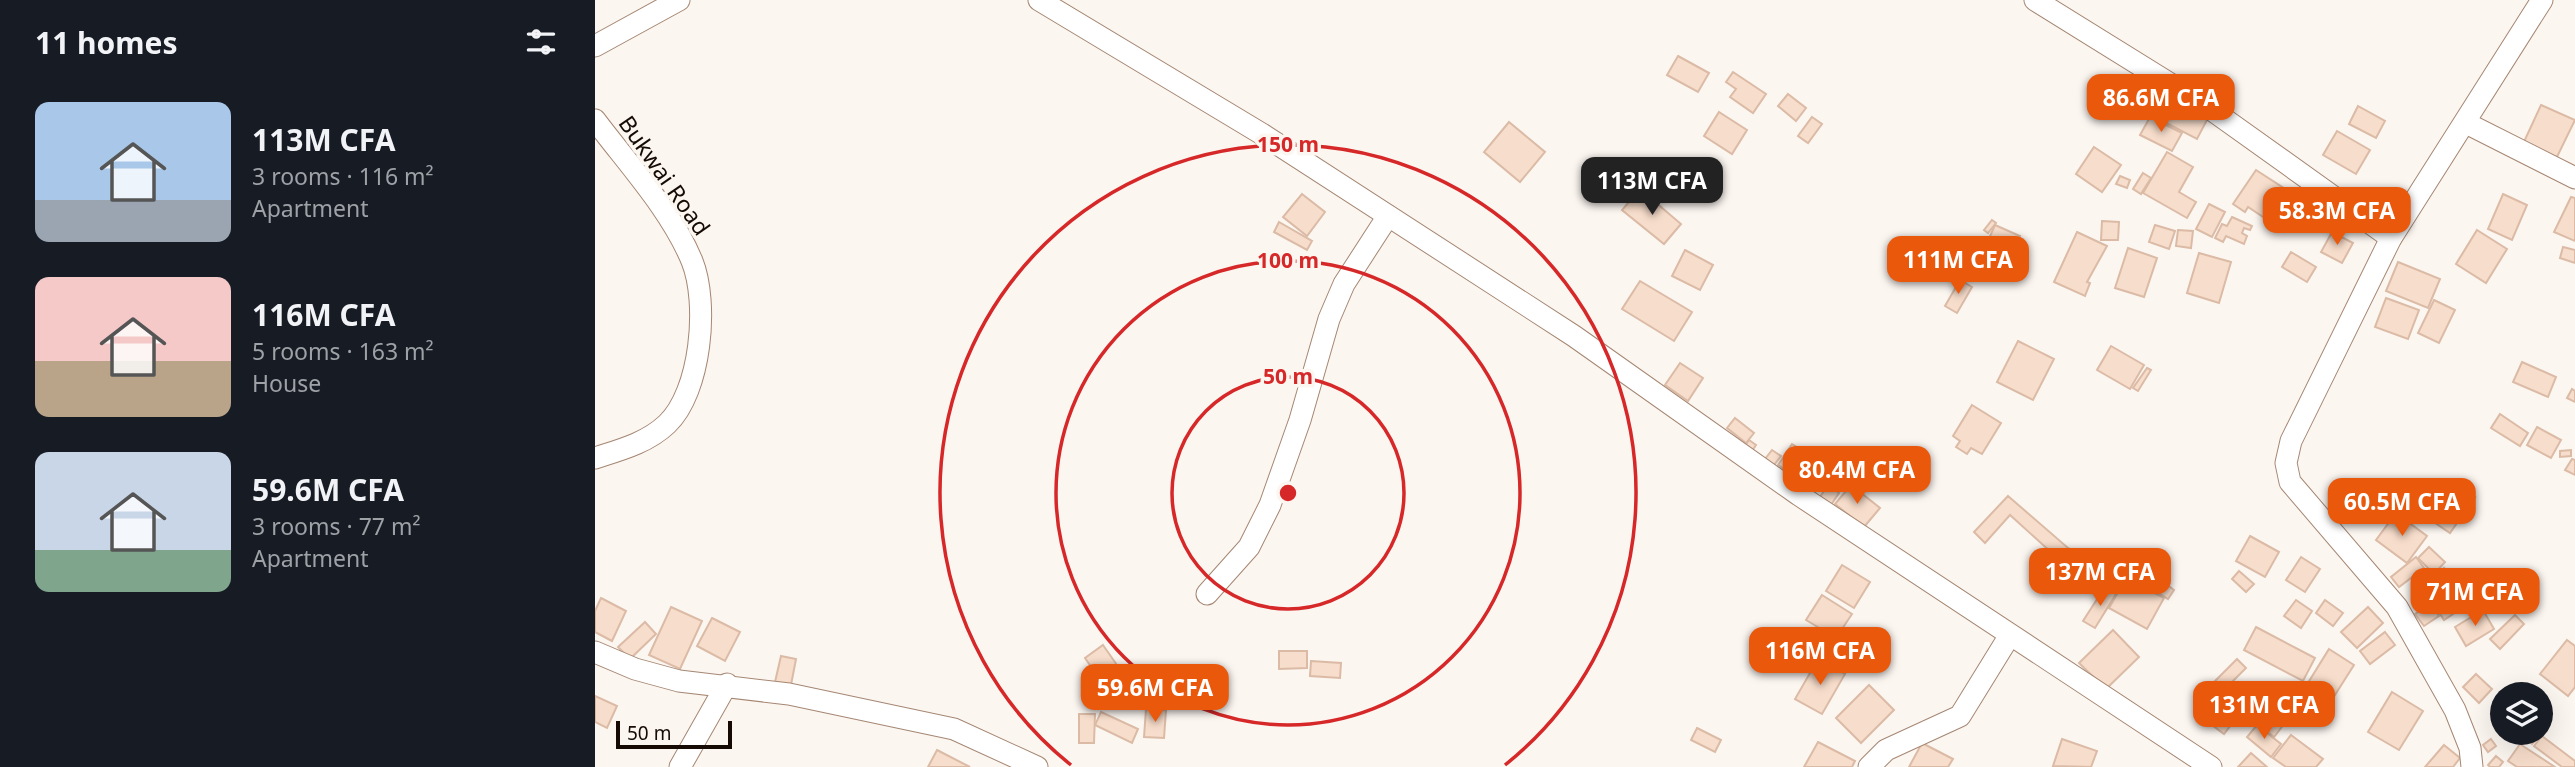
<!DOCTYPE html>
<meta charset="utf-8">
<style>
:root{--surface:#171b24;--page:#20242c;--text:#f1f3f6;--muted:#9ea1a6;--accent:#ea580c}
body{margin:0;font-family:"Noto Sans",sans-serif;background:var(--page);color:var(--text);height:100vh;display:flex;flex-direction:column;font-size:26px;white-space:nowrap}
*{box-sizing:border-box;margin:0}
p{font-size:23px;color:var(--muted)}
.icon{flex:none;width:38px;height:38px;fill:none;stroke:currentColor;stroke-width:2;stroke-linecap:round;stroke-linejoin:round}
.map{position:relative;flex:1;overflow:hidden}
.panel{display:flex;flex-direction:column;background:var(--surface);width:595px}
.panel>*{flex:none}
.tools{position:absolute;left:1895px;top:682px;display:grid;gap:14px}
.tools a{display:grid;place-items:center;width:63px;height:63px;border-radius:50%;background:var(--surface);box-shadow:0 7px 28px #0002;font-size:35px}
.scale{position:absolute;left:21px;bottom:18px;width:116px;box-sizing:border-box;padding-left:7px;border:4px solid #150b04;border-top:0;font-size:19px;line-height:24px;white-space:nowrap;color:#150b04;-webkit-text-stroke:5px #fcf6f1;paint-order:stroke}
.price{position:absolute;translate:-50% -60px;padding:0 16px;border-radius:14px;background:var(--accent);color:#fff;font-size:23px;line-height:46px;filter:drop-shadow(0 2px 4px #0008)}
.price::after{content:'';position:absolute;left:50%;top:42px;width:21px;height:16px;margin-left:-10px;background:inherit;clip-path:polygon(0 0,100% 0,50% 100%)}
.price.on{background:#222;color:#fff}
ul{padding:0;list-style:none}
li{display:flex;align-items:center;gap:21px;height:175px;padding:0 35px}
li span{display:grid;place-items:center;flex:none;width:196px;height:140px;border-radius:14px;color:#555}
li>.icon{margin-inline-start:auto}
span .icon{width:84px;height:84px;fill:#fffc;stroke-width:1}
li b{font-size:30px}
h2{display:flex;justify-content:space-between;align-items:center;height:84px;padding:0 35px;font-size:30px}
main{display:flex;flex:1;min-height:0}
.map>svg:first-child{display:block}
</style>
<main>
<section class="panel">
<h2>11 homes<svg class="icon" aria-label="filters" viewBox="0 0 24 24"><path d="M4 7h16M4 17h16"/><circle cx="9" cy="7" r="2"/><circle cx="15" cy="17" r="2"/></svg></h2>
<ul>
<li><span style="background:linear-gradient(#a9c7e8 70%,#9aa5b1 0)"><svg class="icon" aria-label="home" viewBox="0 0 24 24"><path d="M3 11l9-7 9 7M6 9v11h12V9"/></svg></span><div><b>113M CFA</b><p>3 rooms · 116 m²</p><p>Apartment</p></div></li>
<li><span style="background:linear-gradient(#f6c9c9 60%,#b9a48a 0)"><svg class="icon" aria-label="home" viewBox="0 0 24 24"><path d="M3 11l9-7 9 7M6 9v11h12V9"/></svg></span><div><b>116M CFA</b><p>5 rooms · 163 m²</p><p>House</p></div></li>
<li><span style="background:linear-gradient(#c9d6e8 70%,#7fa58c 0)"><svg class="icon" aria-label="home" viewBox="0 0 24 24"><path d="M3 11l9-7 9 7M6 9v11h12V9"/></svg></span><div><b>59.6M CFA</b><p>3 rooms · 77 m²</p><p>Apartment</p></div></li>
</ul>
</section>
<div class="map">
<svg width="1980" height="767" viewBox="0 0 1980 767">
<rect width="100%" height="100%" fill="#fcf6f1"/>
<g fill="#f7ddcb" stroke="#dbbba6" stroke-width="2">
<polygon points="1083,56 1114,73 1103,92 1072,75"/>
<polygon points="1138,72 1171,94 1158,113 1135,97 1141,89 1131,82"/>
<polygon points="1540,76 1596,105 1594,109 1613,118 1602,139 1527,100"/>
<polygon points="1193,94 1211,108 1201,121 1183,106"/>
<polygon points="1946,105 1980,120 1960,161 1927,146"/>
<polygon points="1763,106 1790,121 1781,138 1754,124"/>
<polygon points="1124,112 1152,130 1137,154 1109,136"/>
<polygon points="1217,117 1227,124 1213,143 1203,136"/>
<polygon points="1555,117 1587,133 1577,151 1545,135"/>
<polygon points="914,122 950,152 925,182 889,152"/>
<polygon points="1742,131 1775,150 1761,174 1728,155"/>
<polygon points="1499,147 1526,165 1507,192 1481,174"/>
<polygon points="1572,152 1598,167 1584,192 1601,202 1592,218 1548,193"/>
<polygon points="1661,170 1701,196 1691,211 1684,207 1674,221 1653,207 1650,212 1638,204"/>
<polygon points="1548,173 1556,178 1546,194 1538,189"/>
<polygon points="1525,176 1535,180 1532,188 1521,184"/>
<polygon points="1045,189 1086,224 1069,244 1027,210"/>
<polygon points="707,194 730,212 712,236 688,217"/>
<polygon points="1908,194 1932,205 1917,240 1893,229"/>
<polygon points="1976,197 1980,198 1980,241 1959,232"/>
<polygon points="1614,204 1630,212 1617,237 1601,229"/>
<polygon points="1724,207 1725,217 1716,218 1715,208"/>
<polygon points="1637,217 1657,226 1655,230 1649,228 1647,233 1652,236 1649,244 1631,236 1628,242 1620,238 1627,224 1632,226"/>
<polygon points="1397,220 1401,223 1393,233 1389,230"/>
<polygon points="1507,221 1524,222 1523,240 1506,240"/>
<polygon points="684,222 717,241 712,250 679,232"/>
<polygon points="1400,225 1425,236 1412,266 1387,254"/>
<polygon points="1560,225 1580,231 1574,249 1554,242"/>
<polygon points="1583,230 1598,231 1596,248 1581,246"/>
<polygon points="1882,230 1912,249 1891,283 1861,264"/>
<polygon points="1482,232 1512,246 1492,282 1495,283 1490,296 1459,282"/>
<polygon points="1737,232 1758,243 1747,263 1726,252"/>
<polygon points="1968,247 1980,250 1980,263 1965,258"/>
<polygon points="1533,248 1562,258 1549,297 1520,288"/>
<polygon points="1090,250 1118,265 1105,290 1077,276"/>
<polygon points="1696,252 1721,267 1712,282 1687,267"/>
<polygon points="1604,253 1636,262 1624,303 1592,293"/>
<polygon points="1803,262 1845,279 1833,308 1791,291"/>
<polygon points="1365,280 1377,287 1362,313 1350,306"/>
<polygon points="1045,281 1097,312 1079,341 1027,309"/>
<polygon points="1791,298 1824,310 1813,339 1780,327"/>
<polygon points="1839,300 1860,310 1844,343 1823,333"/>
<polygon points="1423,341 1459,359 1438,400 1402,382"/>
<polygon points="1516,346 1549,365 1535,389 1502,370"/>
<polygon points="1927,362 1961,377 1953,397 1918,382"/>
<polygon points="1085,363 1108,378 1093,401 1070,385"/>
<polygon points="1552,368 1556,370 1543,391 1538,388"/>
<polygon points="1977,389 1980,391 1980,402 1972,398"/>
<polygon points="1377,405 1406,423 1387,454 1376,448 1372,454 1361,447 1365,441 1358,436"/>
<polygon points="1905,414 1933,433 1925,446 1896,428"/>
<polygon points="1140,418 1159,433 1151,443 1132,428"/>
<polygon points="1942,427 1966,440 1956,458 1932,445"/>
<polygon points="1154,440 1161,445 1149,463 1142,458"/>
<polygon points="1197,444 1218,457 1204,478 1183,465"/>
<polygon points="1177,450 1186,456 1172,474 1163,468"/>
<polygon points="1976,450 1976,456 1965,457 1965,451"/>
<polygon points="1977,459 1980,460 1980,475 1970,470"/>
<polygon points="1854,480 1880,497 1855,533 1830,516"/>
<polygon points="1233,485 1244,493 1230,514 1219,506"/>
<polygon points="1256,485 1285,508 1269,527 1240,504"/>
<polygon points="1413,496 1473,548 1526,577 1520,588 1470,561 1468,563 1415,515 1390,543 1379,532"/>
<polygon points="1801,513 1832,536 1812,563 1781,540"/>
<polygon points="1655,536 1684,552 1670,577 1641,561"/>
<polygon points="1834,547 1850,562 1839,574 1823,558"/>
<polygon points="1706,557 1725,569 1710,592 1691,580"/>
<polygon points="1821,557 1829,568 1804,587 1796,577"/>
<polygon points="1247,565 1275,582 1259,608 1231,591"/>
<polygon points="1849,568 1861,580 1851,589 1840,577"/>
<polygon points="1644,571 1659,584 1651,592 1637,579"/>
<polygon points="1531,578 1569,598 1552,629 1514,608"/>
<polygon points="1563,578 1579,590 1573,599 1556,588"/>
<polygon points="1510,587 1521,594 1500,628 1488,621"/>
<polygon points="1861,592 1870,606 1849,620 1840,606"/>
<polygon points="1227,595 1257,614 1241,638 1211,620"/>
<polygon points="6,598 31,611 17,641 0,632 0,611"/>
<polygon points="1701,600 1717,611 1706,628 1689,616"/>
<polygon points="1730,600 1748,613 1738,626 1721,613"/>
<polygon points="1835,604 1844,616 1829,626 1820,614"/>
<polygon points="76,607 107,621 85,669 54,655"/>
<polygon points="1773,607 1788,623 1762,648 1746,632"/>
<polygon points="1888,610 1899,629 1871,646 1860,627"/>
<polygon points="1920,615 1929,624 1905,649 1895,639"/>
<polygon points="117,618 145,632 130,661 102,646"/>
<polygon points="50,622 61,634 35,659 23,647"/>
<polygon points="1661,627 1720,658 1708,681 1649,650"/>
<polygon points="1518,630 1544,657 1511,689 1484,663"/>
<polygon points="1790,632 1800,645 1775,664 1765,651"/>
<polygon points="1972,640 1980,646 1980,687 1973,696 1945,674"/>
<polygon points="508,645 524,668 506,681 490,658"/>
<polygon points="1734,649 1759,665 1733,706 1708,691"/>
<polygon points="684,651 712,651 712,668 684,669"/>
<polygon points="186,656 201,659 196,685 180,682"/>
<polygon points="1223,659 1250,674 1227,714 1200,699"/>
<polygon points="1642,659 1651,668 1621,698 1612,689"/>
<polygon points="716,661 746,663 745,678 715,676"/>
<polygon points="1881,674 1897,689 1884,703 1868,687"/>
<polygon points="1274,685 1299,710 1266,743 1241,718"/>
<polygon points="1620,688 1648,709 1629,734 1601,713"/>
<polygon points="1797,692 1828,711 1804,750 1773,732"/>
<polygon points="1694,693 1706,702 1679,737 1667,728"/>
<polygon points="0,696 22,706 12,728 0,722"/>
<polygon points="551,709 571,710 569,738 549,737"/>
<polygon points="1906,709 1908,709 1908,728 1899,723"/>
<polygon points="506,712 543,729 537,743 500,725"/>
<polygon points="484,714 500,714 499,743 484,743"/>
<polygon points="1662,725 1686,744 1676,757 1652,737"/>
<polygon points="1102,728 1126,740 1120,752 1096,740"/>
<polygon points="1923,733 1943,733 1945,735 1937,744"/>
<polygon points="1696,735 1728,759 1721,767 1691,767 1678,758"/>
<polygon points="1947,736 1980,761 1980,767 1967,767 1939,746"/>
<polygon points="1467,739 1502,751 1496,767 1458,766"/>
<polygon points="1896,739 1901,746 1893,752 1888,745"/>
<polygon points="1223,742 1260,761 1257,767 1209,767"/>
<polygon points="1327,743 1358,759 1353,767 1314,767"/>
<polygon points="1925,744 1960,767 1922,767 1913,761"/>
<polygon points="1849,745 1865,758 1858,767 1830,767"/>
<polygon points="342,750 375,767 333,767"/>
<polygon points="1656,753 1672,767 1643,767"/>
<polygon points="1901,756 1908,762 1904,767 1895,767 1893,765"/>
</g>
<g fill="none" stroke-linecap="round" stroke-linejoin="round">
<defs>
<g id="minor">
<polyline points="444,0 667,134 979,336 1204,495 1616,767"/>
<polyline points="1440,0 1614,108 1796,238"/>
<polyline points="0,46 84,0"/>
<path d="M0,120c33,44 76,90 97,141 17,42 9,131 -25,163 -20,19 -47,26 -72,34"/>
<polyline points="1871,123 1980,178"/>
<polyline points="612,594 654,547 675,505 705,420 734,319 749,284 793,216"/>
<polyline points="0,652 40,669 84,681 194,694 359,729 442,767"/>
<polyline points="85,767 132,684"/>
<polyline points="1274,767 1291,750 1365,716 1415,635"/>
<polyline points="1877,767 1875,748 1860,710 1802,607 1695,482 1691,463 1696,441 1796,238 1947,0"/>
</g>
</defs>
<use href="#minor" stroke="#a58773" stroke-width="23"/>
<use href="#minor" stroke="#fff" stroke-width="21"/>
</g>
<g fill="none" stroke="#d62828" stroke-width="3.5">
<circle cx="693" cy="493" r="116"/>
<circle cx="693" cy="493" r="232"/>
<path d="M476 765A348 348 0 1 1 910 765"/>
</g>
<g text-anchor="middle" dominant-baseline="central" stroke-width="7" stroke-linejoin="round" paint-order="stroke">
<g font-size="23" fill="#150b04" stroke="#fcf6f1">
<text transform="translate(70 175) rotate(55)">Bukwai Road</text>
</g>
</g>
<circle cx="693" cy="493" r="10" fill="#d62828" stroke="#fcf6f1" stroke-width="3.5"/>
<g font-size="21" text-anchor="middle" font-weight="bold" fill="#d62828" stroke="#fcf6f1" stroke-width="7" stroke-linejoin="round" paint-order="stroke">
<text x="693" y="152">150 m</text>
<text x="693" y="268">100 m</text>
<text x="693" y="384">50 m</text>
</g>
</svg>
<div class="tools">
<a><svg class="icon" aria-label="layers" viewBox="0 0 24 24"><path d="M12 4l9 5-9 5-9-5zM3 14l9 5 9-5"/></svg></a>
</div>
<div class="scale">50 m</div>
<b class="price" style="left:1566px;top:134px">86.6M CFA</b>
<b class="price on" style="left:1057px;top:217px">113M CFA</b>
<b class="price" style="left:1742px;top:247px">58.3M CFA</b>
<b class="price" style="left:1363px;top:296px">111M CFA</b>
<b class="price" style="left:1262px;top:506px">80.4M CFA</b>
<b class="price" style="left:1807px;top:538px">60.5M CFA</b>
<b class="price" style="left:1505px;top:608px">137M CFA</b>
<b class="price" style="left:1880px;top:628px">71M CFA</b>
<b class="price" style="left:1225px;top:687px">116M CFA</b>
<b class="price" style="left:560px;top:724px">59.6M CFA</b>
<b class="price" style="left:1669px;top:741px">131M CFA</b>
</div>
</main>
